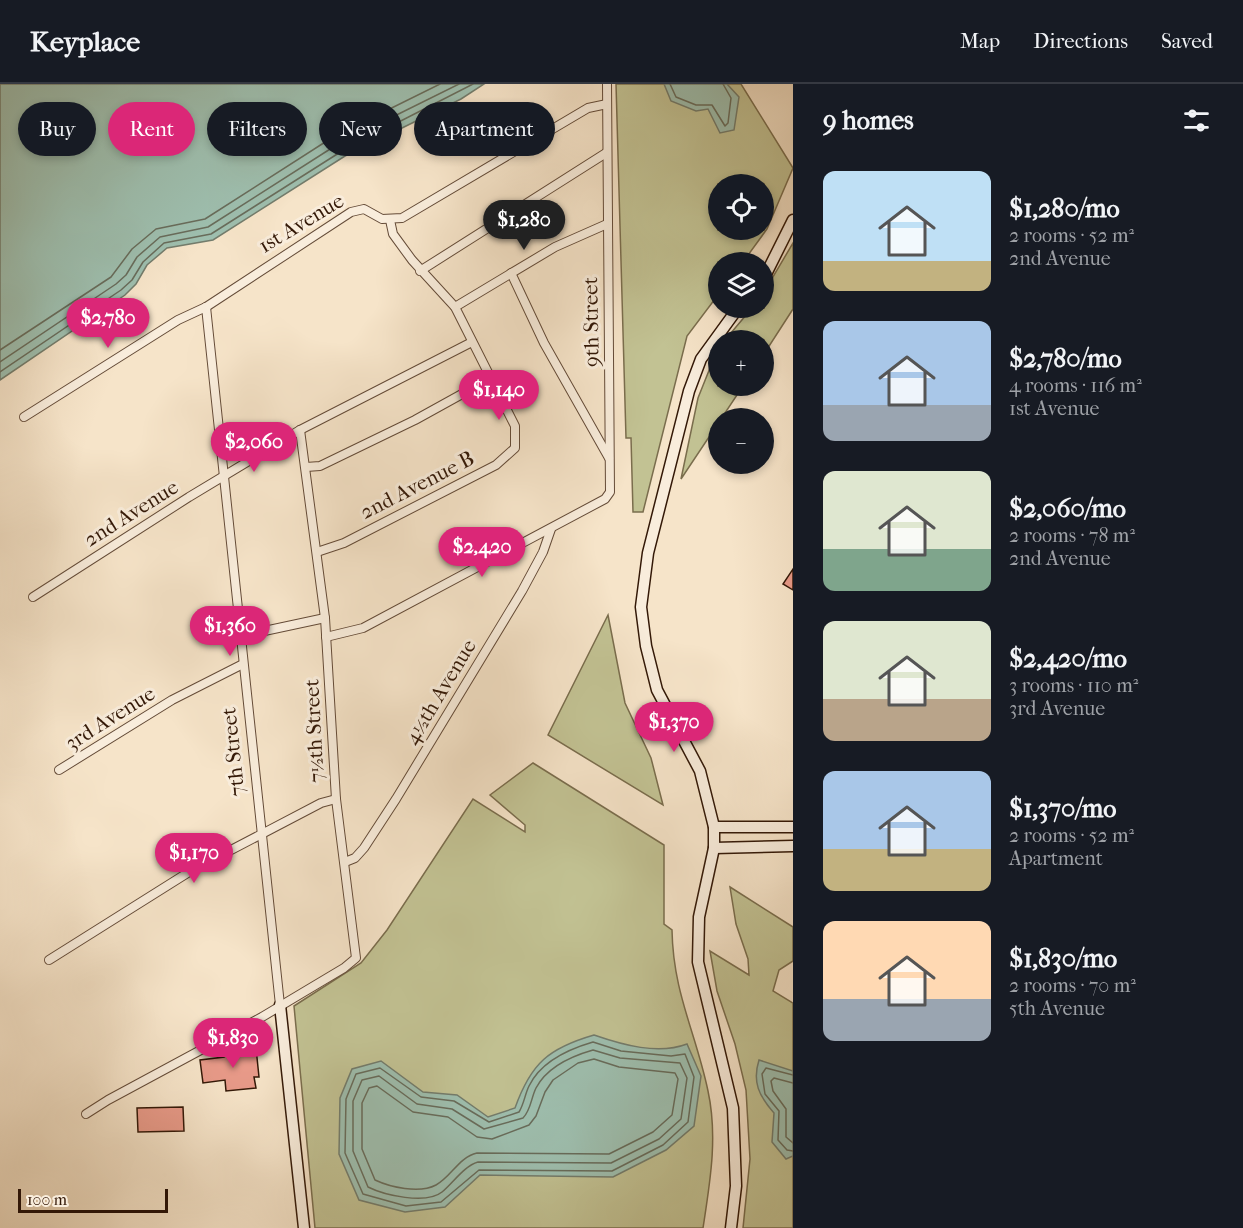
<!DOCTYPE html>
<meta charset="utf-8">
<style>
:root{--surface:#171b24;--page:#20242c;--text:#f1f3f6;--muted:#9ea1a6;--line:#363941;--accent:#db2777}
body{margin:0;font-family:"IM FELL French Canon",serif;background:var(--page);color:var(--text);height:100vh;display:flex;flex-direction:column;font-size:22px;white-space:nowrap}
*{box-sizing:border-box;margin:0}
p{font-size:20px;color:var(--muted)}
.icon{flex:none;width:33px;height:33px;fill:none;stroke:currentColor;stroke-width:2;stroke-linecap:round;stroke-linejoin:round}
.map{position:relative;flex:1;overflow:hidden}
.sheet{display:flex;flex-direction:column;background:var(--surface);width:450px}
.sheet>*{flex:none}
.top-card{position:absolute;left:18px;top:18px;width:570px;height:54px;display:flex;gap:12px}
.buttons{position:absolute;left:708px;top:90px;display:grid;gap:12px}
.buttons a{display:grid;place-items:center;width:66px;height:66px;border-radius:50%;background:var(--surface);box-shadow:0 3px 9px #0003;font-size:30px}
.scale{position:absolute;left:18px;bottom:15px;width:150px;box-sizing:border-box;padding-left:6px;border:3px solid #331807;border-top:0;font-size:16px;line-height:21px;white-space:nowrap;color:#331807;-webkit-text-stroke:4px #f9eddc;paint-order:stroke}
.price{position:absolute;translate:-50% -51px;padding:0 14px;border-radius:21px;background:var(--accent);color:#fff;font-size:20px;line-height:39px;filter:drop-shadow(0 2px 3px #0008)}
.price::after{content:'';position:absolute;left:50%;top:36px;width:18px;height:14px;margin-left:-9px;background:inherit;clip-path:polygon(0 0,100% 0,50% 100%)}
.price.selected{background:#222;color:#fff}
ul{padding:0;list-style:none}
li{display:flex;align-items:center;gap:18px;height:150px;padding:0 30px}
li span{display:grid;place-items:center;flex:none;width:168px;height:120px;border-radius:12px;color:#555}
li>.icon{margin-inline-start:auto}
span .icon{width:72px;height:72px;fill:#fffc;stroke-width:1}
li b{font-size:26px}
h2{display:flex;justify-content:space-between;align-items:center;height:72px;padding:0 30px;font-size:26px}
.chip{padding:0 21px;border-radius:27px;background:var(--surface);box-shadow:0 3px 9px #0003;font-size:21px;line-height:54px}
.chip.selected{background:var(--accent);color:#fff}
header{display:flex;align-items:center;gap:36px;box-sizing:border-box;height:84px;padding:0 30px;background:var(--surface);border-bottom:2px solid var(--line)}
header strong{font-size:28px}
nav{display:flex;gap:33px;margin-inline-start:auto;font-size:21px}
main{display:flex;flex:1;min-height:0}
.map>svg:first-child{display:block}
</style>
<header>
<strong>Keyplace</strong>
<nav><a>Map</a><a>Directions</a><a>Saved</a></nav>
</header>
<main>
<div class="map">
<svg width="793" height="1144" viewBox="0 0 793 1144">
<rect width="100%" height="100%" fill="#f6e4c9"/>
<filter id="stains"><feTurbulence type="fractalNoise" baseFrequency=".00333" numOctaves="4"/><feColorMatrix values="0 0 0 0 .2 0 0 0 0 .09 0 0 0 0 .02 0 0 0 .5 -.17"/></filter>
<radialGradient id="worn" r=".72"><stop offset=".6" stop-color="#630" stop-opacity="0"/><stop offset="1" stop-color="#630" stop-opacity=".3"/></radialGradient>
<g fill="#c2c293" stroke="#7a6d4d" stroke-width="1.5" fill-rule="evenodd">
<path d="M616,0h125l52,84 -26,61 -24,33h-25v33l-31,41 -44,176h-10l-2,-74h-5zM718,100h46v46h-46z"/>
<polygon points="793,159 793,225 764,270 764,256 725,256 752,224 764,224 764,208"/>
<polygon points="718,264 718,302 743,302 681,395 698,314"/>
<polygon points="608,531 625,619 651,674 663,721 548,651"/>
<path d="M533,679l131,82v79l8,6c1,63 24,103 36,161 10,46 2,91 -5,137h-388l-21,-222 67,-43 26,-33 86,-131 52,33v-7l-35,-30z"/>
<polygon points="730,803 793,843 793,877 779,886 773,907 793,919 793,1144 743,1144 750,1075 746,1006 735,960 717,907 710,867 749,891 748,875 736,840"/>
</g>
<g fill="#9ebfaf" stroke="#737c6c" stroke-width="1.5">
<polygon points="0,0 484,0 461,15 345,72 213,156 167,164 147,181 136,200 125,211 0,296"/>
<polygon points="664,0 727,0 739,13 734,46 720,49 708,25 696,27 671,17"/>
<path d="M594,951c29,10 64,20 93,9l14,32 -7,50 -28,24 -53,27 -133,-2 -35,32 -40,5 -46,-12 -20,-46 1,-56 12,-29 29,-8 42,31 34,3 31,22 27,-9c16,-45 34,-60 79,-73z"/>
<path d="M759,976l34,11v85l-7,3 -14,-17 2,-29c-15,-17 -22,-31 -15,-53z"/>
</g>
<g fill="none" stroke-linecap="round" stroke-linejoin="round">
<g stroke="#686c5b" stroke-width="1.5">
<polyline points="670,0 676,13 696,21 712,21 725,42 728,39 731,14 723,0"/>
<polyline points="0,266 111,193 132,165 156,145 205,135 333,53 440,0"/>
<polyline points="0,278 116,200 126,191 137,173 160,153 208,143 338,60 459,0"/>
<polyline points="0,288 121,206 132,196 143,178 164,159 211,150 342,67 473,0"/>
<path d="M593,958l28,9 50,5 14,-2 9,23 -6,45 -25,23 -51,26 -133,-1 -38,32 -35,4 -43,-12 -18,-41 1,-54 10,-25 24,-6 41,29 33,4 35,21 30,-10c5,-8 6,-18 10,-26 12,-25 40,-37 64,-44z"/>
<path d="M593,966l27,8 60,5 7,15 -6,41 -22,20 -48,24 -133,-1c-14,4 -25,21 -36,30 -16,13 -58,3 -74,-5l-15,-36v-50l9,-21 17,-4 38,28 35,5 32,20 39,-11c8,-8 8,-20 13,-30 11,-21 36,-32 57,-38z"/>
<path d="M594,975l25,8 56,6 3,6 -6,36 -19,17 -44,22 -132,-1c-18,4 -26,24 -41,32 -17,9 -46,2 -61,-5l-13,-31v-46l7,-15 8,-2 36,26 35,5 29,20 15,2 37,-14 7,-9 9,-24 8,-12 25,-17z"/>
<polyline points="793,991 766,984 762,990 765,1010 779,1027 778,1056 787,1066 793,1067"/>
<polyline points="793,999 774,994 771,997 773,1007 786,1025 786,1053 793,1059"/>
</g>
</g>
<g fill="#e89a89" stroke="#331807" stroke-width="1.5">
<polygon points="793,485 793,506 783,500"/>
<polygon points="256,964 259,993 254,993 256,1004 226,1007 225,996 203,999 200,976 224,973 223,968 233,965"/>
<polygon points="183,1023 184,1047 138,1048 137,1024"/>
</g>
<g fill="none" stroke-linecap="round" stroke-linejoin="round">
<defs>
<g id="street">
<polyline points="420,187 606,69"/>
<polyline points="511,189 544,259 609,374"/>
<polyline points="206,223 280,921"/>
<polyline points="455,223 555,163 607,140"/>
<polyline points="24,333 178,236 206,223 351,128 364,125 382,135 402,134 588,24 607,20"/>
<polyline points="306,383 320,382 415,336 491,294"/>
<polyline points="317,468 344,459 496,381 515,364 515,342 455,223 412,176 393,150 390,136"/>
<polyline points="33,513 189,413 300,346 472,258"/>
<polyline points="326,553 363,544 605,415 610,408 607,0"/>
<polyline points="242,554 255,549 325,534"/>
<polyline points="59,686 172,616 243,580"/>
<polyline points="345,778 355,774 364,764 396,715 522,507 543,468 551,445"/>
<polyline points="49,876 189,788 321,719 336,715"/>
<polyline points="86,1030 108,1016 262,933 344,884 356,874 336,715 325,534 300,346"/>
</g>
<g id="secondary">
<polyline points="764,194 793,136"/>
<polyline points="714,743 793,743"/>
<polyline points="714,764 793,762"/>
<polyline points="280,921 304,1144"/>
<polyline points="731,1144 736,1102 733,1024 698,878 699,833 714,764 714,743 700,687 657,606 646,562 641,523 648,469 689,307 701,275 738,224"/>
</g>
</defs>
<use href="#street" stroke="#644b38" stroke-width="10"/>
<use href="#secondary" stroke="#331807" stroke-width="13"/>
<use href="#street" stroke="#f9eddc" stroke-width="8"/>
<use href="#secondary" stroke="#f9eddc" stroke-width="10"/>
</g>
<g text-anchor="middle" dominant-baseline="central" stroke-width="6" stroke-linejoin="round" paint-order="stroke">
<g font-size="21" fill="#331807" stroke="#f9eddc">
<text transform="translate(301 139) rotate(-31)">1st Avenue</text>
<text transform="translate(591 238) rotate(-91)">9th Street</text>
<text transform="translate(417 401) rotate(-27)">2nd Avenue B</text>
<text transform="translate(131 429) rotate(-32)">2nd Avenue</text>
<text transform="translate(440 608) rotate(-59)">4½th Avenue</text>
<text transform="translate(110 634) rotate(-32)">3rd Avenue</text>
<text transform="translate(314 647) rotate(-93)">7½th Street</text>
<text transform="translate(233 668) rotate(-96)">7th Street</text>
</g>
</g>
<rect width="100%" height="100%" filter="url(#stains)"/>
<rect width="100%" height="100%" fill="url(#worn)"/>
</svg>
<div class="buttons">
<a><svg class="icon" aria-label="locate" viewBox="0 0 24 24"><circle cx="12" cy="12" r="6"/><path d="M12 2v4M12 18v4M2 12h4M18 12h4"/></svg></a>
<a><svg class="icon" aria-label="layers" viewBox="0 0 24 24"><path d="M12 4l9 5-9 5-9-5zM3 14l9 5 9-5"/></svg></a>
<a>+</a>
<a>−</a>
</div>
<div class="scale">100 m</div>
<b class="price selected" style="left:524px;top:167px">$1,280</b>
<b class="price" style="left:108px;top:265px">$2,780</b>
<b class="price" style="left:499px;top:337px">$1,140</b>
<b class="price" style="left:254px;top:389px">$2,060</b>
<b class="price" style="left:482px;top:494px">$2,420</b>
<b class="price" style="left:230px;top:573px">$1,360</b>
<b class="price" style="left:674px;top:669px">$1,370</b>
<b class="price" style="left:194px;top:800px">$1,170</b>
<b class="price" style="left:233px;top:985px">$1,830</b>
<div class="top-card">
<a class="chip">Buy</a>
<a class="chip selected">Rent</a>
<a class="chip">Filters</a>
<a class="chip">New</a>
<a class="chip">Apartment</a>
</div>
</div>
<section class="sheet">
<h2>9 homes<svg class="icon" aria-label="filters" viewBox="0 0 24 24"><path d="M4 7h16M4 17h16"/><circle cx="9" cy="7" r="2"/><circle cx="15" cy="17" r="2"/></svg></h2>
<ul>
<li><span style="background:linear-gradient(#bfe0f5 75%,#c2b280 0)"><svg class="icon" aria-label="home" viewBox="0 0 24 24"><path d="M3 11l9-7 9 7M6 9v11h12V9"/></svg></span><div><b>$1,280/mo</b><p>2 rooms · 52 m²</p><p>2nd Avenue</p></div></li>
<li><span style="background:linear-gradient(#a9c7e8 70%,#9aa5b1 0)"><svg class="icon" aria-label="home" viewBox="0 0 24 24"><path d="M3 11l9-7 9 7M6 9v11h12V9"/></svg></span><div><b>$2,780/mo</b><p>4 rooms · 116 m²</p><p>1st Avenue</p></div></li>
<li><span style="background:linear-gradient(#dfe7d0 65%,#7fa58c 0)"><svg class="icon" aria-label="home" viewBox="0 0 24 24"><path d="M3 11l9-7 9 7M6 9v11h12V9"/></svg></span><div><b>$2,060/mo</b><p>2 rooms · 78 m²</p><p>2nd Avenue</p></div></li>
<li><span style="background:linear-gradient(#dfe7d0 65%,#b9a48a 0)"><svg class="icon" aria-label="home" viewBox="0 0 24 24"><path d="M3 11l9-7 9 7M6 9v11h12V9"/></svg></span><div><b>$2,420/mo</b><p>3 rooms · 110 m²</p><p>3rd Avenue</p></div></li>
<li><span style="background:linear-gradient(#a9c7e8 65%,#c2b280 0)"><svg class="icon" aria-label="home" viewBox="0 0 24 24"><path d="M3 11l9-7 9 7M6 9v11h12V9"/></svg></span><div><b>$1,370/mo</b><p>2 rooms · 52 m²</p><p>Apartment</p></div></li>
<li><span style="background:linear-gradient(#ffd9b3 65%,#9aa5b1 0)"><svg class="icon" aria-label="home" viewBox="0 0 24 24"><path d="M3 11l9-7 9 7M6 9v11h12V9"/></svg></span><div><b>$1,830/mo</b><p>2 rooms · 70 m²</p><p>5th Avenue</p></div></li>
</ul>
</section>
</main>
